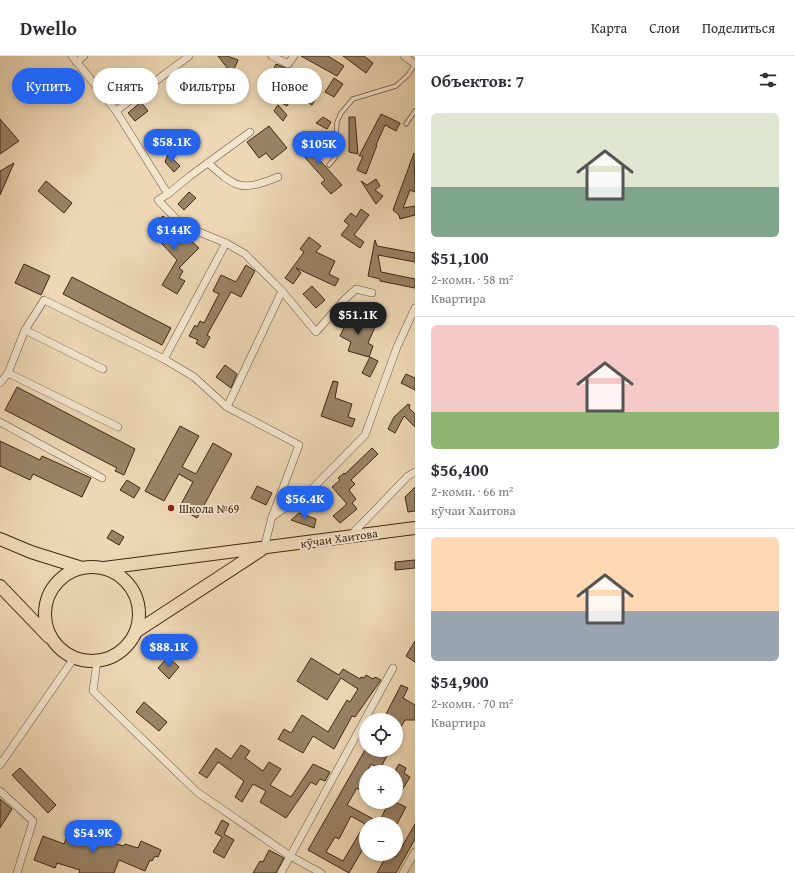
<!DOCTYPE html>
<html lang="ru">
<meta charset="utf-8">
<style>
:root{--surface:#fff;--page:#f7f7f7;--text:#2b2b33;--muted:#7c7c81;--line:#e1e1e2;--accent:#2563eb}
body{margin:0;font-family:"Gentium Book Plus",serif;background:var(--page);color:var(--text);height:100vh;display:flex;flex-direction:column;font-size:15px;white-space:nowrap}
*{box-sizing:border-box;margin:0}
p{font-size:13px;color:var(--muted)}
.icon{flex:none;width:22px;height:22px;fill:none;stroke:currentColor;stroke-width:2;stroke-linecap:round;stroke-linejoin:round}
.map{position:relative;flex:1;overflow:hidden}
.details{display:flex;flex-direction:column;background:var(--surface);width:380px}
.details>*{flex:none}
.hud{position:absolute;left:12px;top:12px;width:343px;height:36px;display:flex;gap:8px}
.buttons{position:absolute;left:359px;top:657px;display:grid;gap:8px}
.buttons a{display:grid;place-items:center;width:44px;height:44px;border-radius:50%;background:var(--surface);box-shadow:0 2px 6px #0003;font-size:20px}
.price{position:absolute;translate:-50% -34px;padding:0 9px;border-radius:14px;background:var(--accent);color:#fff;font-size:13px;line-height:26px;filter:drop-shadow(0 1px 2px #0008)}
.price::after{content:'';position:absolute;left:50%;top:24px;width:12px;height:9px;margin-left:-6px;background:inherit;clip-path:polygon(0 0,100% 0,50% 100%)}
.price.current{background:#222;color:#fff}
ul{padding:0;list-style:none}
li{display:grid;align-content:center;gap:8px;height:212px;padding:0 16px}
li+li{border-top:1px solid var(--line)}
li span{display:grid;place-items:center;height:124px;border-radius:6px;color:#555}
li>.icon{margin-inline-start:auto}
span .icon{width:72px;height:72px;fill:#fffc;stroke-width:1}
li b{font-size:17px}
h2{display:flex;justify-content:space-between;align-items:center;height:48px;padding:0 16px;font-size:17px}
.tag{padding:0 14px;border-radius:18px;background:var(--surface);box-shadow:0 2px 6px #0003;font-size:14px;line-height:36px}
.tag.current{background:var(--accent);color:#fff}
header{display:flex;align-items:center;gap:24px;box-sizing:border-box;height:56px;padding:0 20px;background:var(--surface);border-bottom:1px solid var(--line)}
header strong{font-size:19px}
nav{display:flex;gap:22px;margin-inline-start:auto;font-size:14px}
main{display:flex;flex:1;min-height:0}
.map>svg:first-child{display:block}
</style>
<header>
<strong>Dwello</strong>
<nav><a>Карта</a><a>Слои</a><a>Поделиться</a></nav>
</header>
<main>
<div class="map">
<svg width="415" height="817" viewBox="0 0 415 817">
<rect width="100%" height="100%" fill="#edd7b4"/>
<filter id="stains"><feTurbulence type="fractalNoise" baseFrequency=".005" numOctaves="4"/><feColorMatrix values="0 0 0 0 .2 0 0 0 0 .09 0 0 0 0 .02 0 0 0 .5 -.17"/></filter>
<radialGradient id="worn" r=".72"><stop offset=".6" stop-color="#630" stop-opacity="0"/><stop offset="1" stop-color="#630" stop-opacity=".3"/></radialGradient>
<g fill="#998367" stroke="#3f2814" fill-rule="evenodd">
<polygon points="218,0 227,0 238,4 232,18"/>
<polygon points="301,0 328,0 344,10 337,20"/>
<polygon points="343,0 364,0 373,7 366,17"/>
<polygon points="276,8 293,15 287,25 272,16"/>
<polygon points="334,22 343,28 334,41 325,36"/>
<polygon points="291,28 305,37 308,31 319,37 312,49 294,39 287,50 280,46"/>
<polygon points="141,46 148,55 135,65 128,57"/>
<polygon points="278,49 287,59 283,65 274,55"/>
<polygon points="381,58 400,67 396,75 385,69 376,89 377,89 366,118 357,114 363,100 359,100"/>
<polygon points="323,61 331,66 327,73 316,67"/>
<polygon points="349,61 355,61 358,98 349,96"/>
<polygon points="0,63 19,85 0,98"/>
<polygon points="269,70 287,92 272,104 266,97 259,102 247,86"/>
<polygon points="304,78 321,96 316,100 342,129 331,138 321,127 325,124 301,97 307,92 298,83"/>
<polygon points="414,97 415,136 410,134 403,152 415,150 415,159 400,163 399,159 393,154"/>
<polygon points="168,98 180,110 174,116 165,106"/>
<polygon points="14,107 0,139 0,115"/>
<polygon points="376,123 380,130 375,134 383,140 376,148 361,125 367,129"/>
<polygon points="46,125 72,147 64,157 38,135"/>
<polygon points="189,136 196,142 184,154 178,148"/>
<polygon points="361,153 369,159 354,179 364,186 360,192 341,179 349,169 344,165 351,157 356,161"/>
<polygon points="163,160 199,192 179,212 183,215 179,222 185,225 177,238 162,229 177,204 149,174"/>
<polygon points="309,181 321,190 316,196 335,205 329,218 339,223 335,230 296,212 301,217 293,228 285,222 304,196 300,193"/>
<polygon points="375,184 377,190 415,197 415,206 378,199 381,216 415,223 415,232 380,225 380,223 368,220"/>
<polygon points="24,208 50,220 41,239 15,227"/>
<polygon points="246,209 255,215 241,241 231,236 207,279 210,281 204,292 196,287 198,284 189,280 195,269 197,271 200,265 204,267 219,238 213,235 221,219 236,226"/>
<polygon points="72,221 171,272 162,289 63,238"/>
<polygon points="312,230 325,244 316,252 303,238"/>
<polygon points="351,258 375,271 368,287 373,290 369,301 348,295 351,286 340,280"/>
<polygon points="370,301 378,305 370,321 362,317"/>
<polygon points="225,309 237,318 231,332 216,321"/>
<polygon points="406,318 415,322 415,334 401,327"/>
<polygon points="333,325 338,326 335,342 352,348 348,361 355,363 352,371 321,360"/>
<polygon points="17,331 135,393 124,419 115,415 117,412 5,354"/>
<polygon points="408,348 410,349 409,352 415,358 415,371 404,360 395,377 388,373 394,361"/>
<polygon points="180,370 199,380 182,411 196,418 213,387 232,398 197,462 179,452 193,426 179,418 164,445 145,435"/>
<polygon points="0,385 40,404 42,400 91,422 82,441 33,418 30,424 0,410"/>
<polygon points="372,392 378,398 351,424 355,428 349,434 356,443 352,447 357,453 340,467 333,460 347,448 332,431 340,424 338,422 344,417 345,418"/>
<polygon points="127,424 140,432 134,442 120,434"/>
<polygon points="257,430 272,437 266,449 251,442"/>
<polygon points="415,431 415,455 408,456 405,441"/>
<polygon points="299,457 316,463 314,472 291,464"/>
<polygon points="112,474 124,481 119,489 107,482"/>
<polygon points="415,504 415,512 395,514 395,506"/>
<polygon points="415,585 415,606 406,600"/>
<polygon points="168,601 179,611 169,623 158,612"/>
<polygon points="311,602 339,619 343,613 360,623 361,621 364,622 366,619 373,623 375,621 381,624 355,661 352,660 334,693 313,680 303,697 278,683 284,673 291,677 302,659 328,676 347,644 350,646 358,633 341,622 327,644 297,625"/>
<polygon points="401,629 408,632 403,642 415,649 415,664 405,664 396,679 396,664 383,664"/>
<polygon points="144,646 167,666 159,675 136,656"/>
<polygon points="241,689 250,695 245,702 263,715 269,706 281,713 270,729 291,741 313,708 330,716 325,725 320,723 316,729 311,726 286,762 260,746 266,735 253,728 242,746 235,741 244,725 218,706 207,722 199,717 216,692 231,703"/>
<path d="M365,694h11l11,6 -7,13 -9,-5 -8,15 3,4 -5,8 -4,-3 -10,17 32,17 10,-20h6l11,5 -9,17h-31v26l-3,-1 -14,24 -41,-23zM351,760l14,8 -22,37 -17,-9 9,-15 4,2z"/>
<polygon points="399,708 406,712 404,717 410,721 396,744 396,713"/>
<polygon points="20,712 56,749 48,757 12,719"/>
<polygon points="0,743 12,753 0,772"/>
<polygon points="222,764 229,768 224,778 234,784 224,802 213,796 222,781 215,777"/>
<polygon points="72,768 84,773 81,780 104,789 105,785 124,790 125,788 138,792 141,785 161,794 158,801 155,800 152,805 150,804 145,815 119,804 114,817 79,817 80,814 57,807 55,812 34,804 43,780 64,788"/>
<polygon points="415,768 415,783 396,817 377,817 384,804 373,798 391,798 396,801"/>
<polygon points="269,794 284,802 276,817 253,817 260,805 263,806"/>
</g>
<g fill="none" stroke-linecap="round" stroke-linejoin="round">
<defs>
<g id="lane">
<polyline points="406,68 415,55"/>
<polyline points="329,109 335,102 337,66 341,57 353,43 396,30 408,19 415,8"/>
</g>
<g id="street">
<polyline points="72,0 116,55 168,138 158,144 182,169 226,187 245,198 282,235 227,351"/>
<polyline points="272,0 288,8 294,0"/>
<polyline points="404,0 415,8"/>
<polyline points="76,6 84,0"/>
<polyline points="116,55 189,0"/>
<path d="M208,107c28,25 33,29 70,14"/>
<polyline points="168,138 190,120 250,76"/>
<polyline points="226,187 164,303 194,321 227,351 299,389 272,461 264,492"/>
<polyline points="282,235 316,276 344,244 356,233 372,237"/>
<polyline points="25,274 44,244 164,303"/>
<polyline points="8,317 25,274 103,313"/>
<polyline points="0,327 8,317 118,371"/>
<polyline points="0,366 102,422"/>
<polyline points="272,461 312,433 365,379 397,291 415,252"/>
<polyline points="350,480 408,420 415,416"/>
<polyline points="97,605 93,635 197,736 290,800 321,817"/>
<polyline points="0,709 74,602"/>
<polyline points="0,735 33,765 17,817"/>
<polyline points="281,817 393,612"/>
<polyline points="403,817 415,796"/>
</g>
<g id="primary">
<polyline points="0,483 31,496 82,512"/>
<circle cx="92" cy="558" r="47"/>
<polyline points="104,512 415,472"/>
<polyline points="0,530 49,581"/>
<polyline points="137,575 261,494"/>
</g>
</defs>
<use href="#lane" stroke="#6a543c" stroke-width="5"/>
<use href="#street" stroke="#6a543c" stroke-width="8"/>
<use href="#primary" stroke="#3f2814" stroke-width="14"/>
<use href="#lane" stroke="#f3e5ce" stroke-width="3.5"/>
<use href="#street" stroke="#f3e5ce" stroke-width="7"/>
<use href="#primary" stroke="#edd7b4" stroke-width="12"/>
</g>
<circle fill="#8f2418" stroke="#f3e5ce" stroke-width="1.5" cx="171" cy="452" r="4"/>
<g text-anchor="middle" dominant-baseline="central" stroke-width="4" stroke-linejoin="round" paint-order="stroke">
<g font-size="12" fill="#3f2814" stroke="#f3e5ce" text-anchor="start">
<text x="179" y="452">Школа №69</text>
</g>
<g font-size="12" fill="#3f2814" stroke="#f3e5ce">
<text transform="translate(339 482) rotate(-8)">кӯчаи Хаитова</text>
</g>
</g>
<rect width="100%" height="100%" filter="url(#stains)"/>
<rect width="100%" height="100%" fill="url(#worn)"/>
</svg>
<div class="buttons">
<a><svg class="icon" aria-label="locate" viewBox="0 0 24 24"><circle cx="12" cy="12" r="6"/><path d="M12 2v4M12 18v4M2 12h4M18 12h4"/></svg></a>
<a>+</a>
<a>−</a>
</div>
<b class="price" style="left:172px;top:107px">$58.1K</b>
<b class="price" style="left:319px;top:109px">$105K</b>
<b class="price" style="left:174px;top:195px">$144K</b>
<b class="price current" style="left:358px;top:280px">$51.1K</b>
<b class="price" style="left:305px;top:464px">$56.4K</b>
<b class="price" style="left:169px;top:612px">$88.1K</b>
<b class="price" style="left:93px;top:798px">$54.9K</b>
<div class="hud">
<a class="tag current">Купить</a>
<a class="tag">Снять</a>
<a class="tag">Фильтры</a>
<a class="tag">Новое</a>
</div>
</div>
<section class="details">
<h2>Объектов: 7<svg class="icon" aria-label="filters" viewBox="0 0 24 24"><path d="M4 7h16M4 17h16"/><circle cx="9" cy="7" r="2"/><circle cx="15" cy="17" r="2"/></svg></h2>
<ul>
<li><span style="background:linear-gradient(#dfe7d0 60%,#7fa58c 0)"><svg class="icon" aria-label="home" viewBox="0 0 24 24"><path d="M3 11l9-7 9 7M6 9v11h12V9"/></svg></span><div><b>$51,100</b><p>2-комн. · 58 m²</p><p>Квартира</p></div></li>
<li><span style="background:linear-gradient(#f6c9c9 70%,#8fb573 0)"><svg class="icon" aria-label="home" viewBox="0 0 24 24"><path d="M3 11l9-7 9 7M6 9v11h12V9"/></svg></span><div><b>$56,400</b><p>2-комн. · 66 m²</p><p>кӯчаи Хаитова</p></div></li>
<li><span style="background:linear-gradient(#ffd9b3 60%,#9aa5b1 0)"><svg class="icon" aria-label="home" viewBox="0 0 24 24"><path d="M3 11l9-7 9 7M6 9v11h12V9"/></svg></span><div><b>$54,900</b><p>2-комн. · 70 m²</p><p>Квартира</p></div></li>
</ul>
</section>
</main>
